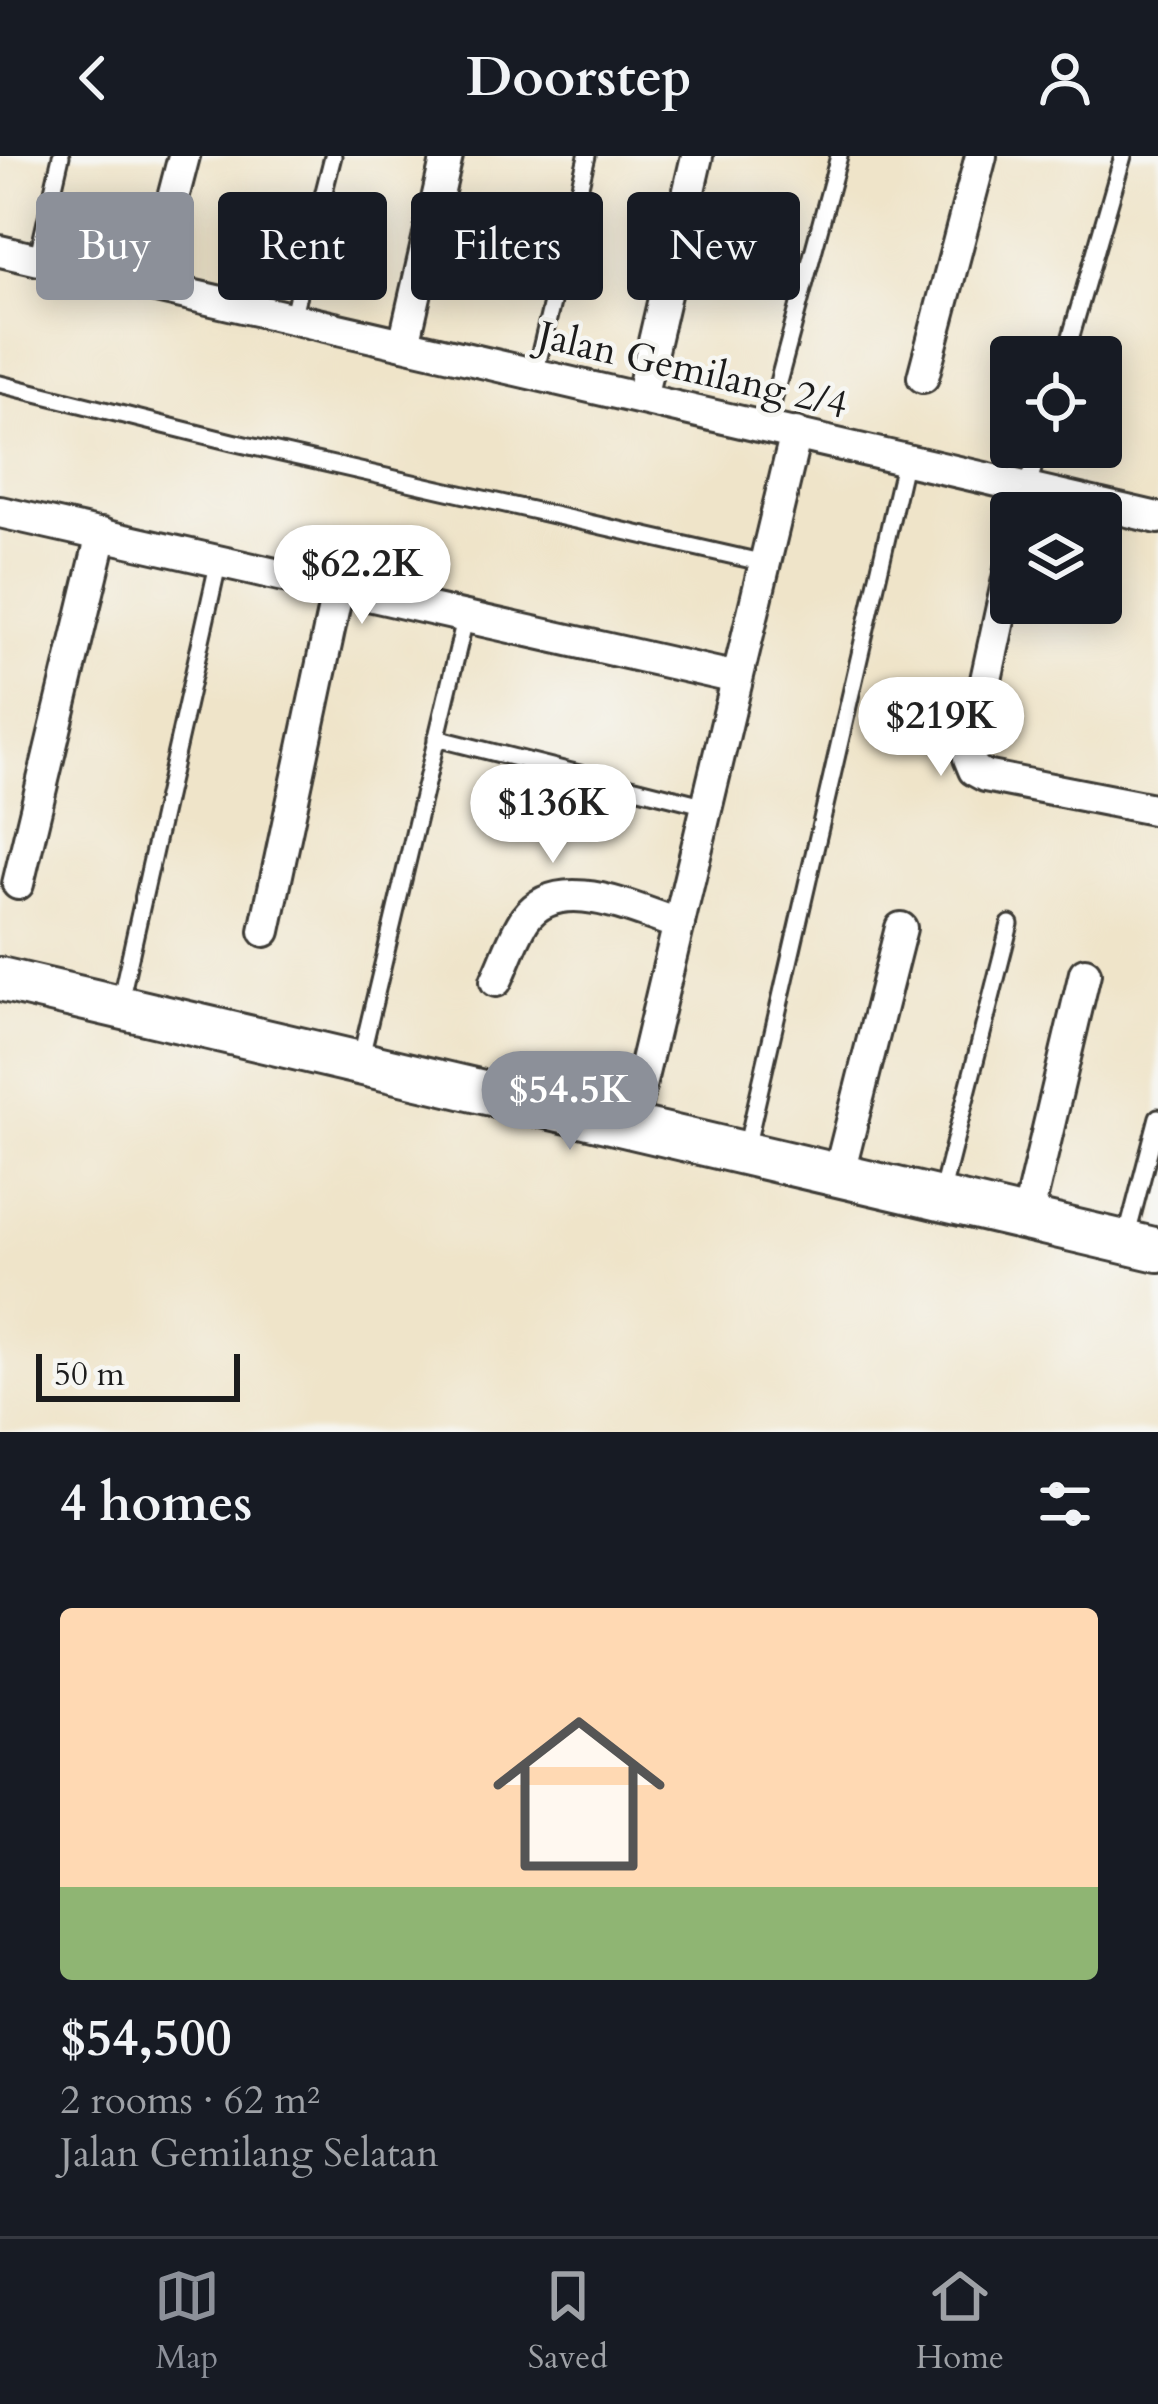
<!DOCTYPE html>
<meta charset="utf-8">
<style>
:root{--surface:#171b24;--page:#20242c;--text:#f1f3f6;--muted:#9ea1a6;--line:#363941;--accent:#8c9099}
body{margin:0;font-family:Cardo,serif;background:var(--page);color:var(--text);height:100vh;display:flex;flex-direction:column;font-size:45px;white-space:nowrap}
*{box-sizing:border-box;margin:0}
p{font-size:39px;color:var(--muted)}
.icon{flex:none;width:66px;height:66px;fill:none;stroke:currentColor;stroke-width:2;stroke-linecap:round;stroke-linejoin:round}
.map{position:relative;height:1276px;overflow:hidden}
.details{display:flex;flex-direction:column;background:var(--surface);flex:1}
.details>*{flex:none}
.banner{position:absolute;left:36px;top:36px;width:1086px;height:108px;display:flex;gap:24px}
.controls{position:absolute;left:990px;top:180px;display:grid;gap:24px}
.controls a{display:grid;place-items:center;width:132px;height:132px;border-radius:12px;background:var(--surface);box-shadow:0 6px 30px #0003;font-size:60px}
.scale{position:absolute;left:36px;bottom:30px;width:204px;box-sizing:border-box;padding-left:12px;border:6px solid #1c1c1c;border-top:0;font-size:33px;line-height:42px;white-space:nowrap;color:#1c1c1c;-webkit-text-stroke:9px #f6f6f2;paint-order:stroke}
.price{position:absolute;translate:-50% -102px;padding:0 27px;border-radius:42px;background:#fff;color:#222;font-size:39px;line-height:78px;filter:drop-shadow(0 3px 6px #0008)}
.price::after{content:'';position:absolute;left:50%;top:72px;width:36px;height:27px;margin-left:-18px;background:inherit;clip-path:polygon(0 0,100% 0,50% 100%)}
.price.current{background:var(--accent);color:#fff}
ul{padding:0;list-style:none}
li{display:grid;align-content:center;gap:24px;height:636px;padding:0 60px}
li+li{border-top:3px solid var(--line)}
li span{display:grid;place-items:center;height:372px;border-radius:12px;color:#555}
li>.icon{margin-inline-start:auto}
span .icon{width:216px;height:216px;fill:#fffc;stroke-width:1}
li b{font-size:51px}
h2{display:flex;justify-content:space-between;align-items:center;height:144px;padding:0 60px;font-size:51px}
.pill{padding:0 42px;border-radius:12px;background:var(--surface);box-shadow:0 6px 30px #0003;font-size:42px;line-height:108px}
.pill.current{background:var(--accent);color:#fff}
header{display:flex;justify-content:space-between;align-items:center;height:156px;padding:0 60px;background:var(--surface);font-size:54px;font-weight:700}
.menu{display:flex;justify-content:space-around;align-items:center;height:168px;border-top:3px solid var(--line);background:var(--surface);font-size:33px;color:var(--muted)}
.menu a{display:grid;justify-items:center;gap:6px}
.menu .current{color:var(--accent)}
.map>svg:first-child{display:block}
</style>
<header><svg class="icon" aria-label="back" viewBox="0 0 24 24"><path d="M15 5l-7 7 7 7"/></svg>Doorstep<svg class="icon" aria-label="person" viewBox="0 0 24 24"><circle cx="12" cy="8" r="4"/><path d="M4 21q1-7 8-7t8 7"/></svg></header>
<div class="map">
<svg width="1158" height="1276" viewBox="0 0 1158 1276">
<rect width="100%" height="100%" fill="#f6f6f2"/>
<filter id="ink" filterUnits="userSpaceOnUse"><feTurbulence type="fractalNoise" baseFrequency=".00833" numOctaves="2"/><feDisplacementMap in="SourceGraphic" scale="24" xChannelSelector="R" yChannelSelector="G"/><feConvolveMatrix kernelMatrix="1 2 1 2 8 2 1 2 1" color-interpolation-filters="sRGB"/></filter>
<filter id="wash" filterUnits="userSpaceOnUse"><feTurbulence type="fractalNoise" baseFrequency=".004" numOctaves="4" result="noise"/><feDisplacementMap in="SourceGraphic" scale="48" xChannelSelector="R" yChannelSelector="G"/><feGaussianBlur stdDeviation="2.7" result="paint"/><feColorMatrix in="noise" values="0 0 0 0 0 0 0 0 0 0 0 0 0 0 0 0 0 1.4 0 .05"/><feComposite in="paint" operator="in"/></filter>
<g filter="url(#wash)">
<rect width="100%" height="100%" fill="#efe4c9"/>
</g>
<g filter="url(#ink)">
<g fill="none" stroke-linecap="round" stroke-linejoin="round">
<defs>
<g id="lane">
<polyline points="37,104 61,0"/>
<polyline points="292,162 333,0"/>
<polyline points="1065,201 1123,0"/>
<polyline points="535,218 587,0"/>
<polyline points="0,228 232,286 765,407"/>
<polyline points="766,271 839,0"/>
<polyline points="1028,331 1039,291"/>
<polyline points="436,582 707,650"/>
<polyline points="120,846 219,404"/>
<polyline points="360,905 466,459"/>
<polyline points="746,993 905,303"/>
<polyline points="941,1039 1010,768"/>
<polyline points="1126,1083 1158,961"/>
</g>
<g id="street">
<polyline points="0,95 1158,362"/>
<polyline points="150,130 184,0"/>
<polyline points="404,188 447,0"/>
<polyline points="923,221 981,0"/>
<polyline points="641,242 697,0"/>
<polyline points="0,356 737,522"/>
<polyline points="1011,409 969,602 974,614 985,620 1158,654"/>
<polyline points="18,728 102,378"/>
<polyline points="265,775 338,432"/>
<path d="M496,825c10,-20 17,-44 29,-62 34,-48 111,-8 154,5"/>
<polyline points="630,972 796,277"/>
<polyline points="839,1017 901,772"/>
<polyline points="1027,1062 1085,817"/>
</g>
<polyline id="secondary" points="0,823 1158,1094"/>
</defs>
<use href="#lane" stroke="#3c3a36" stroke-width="21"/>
<use href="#street" stroke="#3c3a36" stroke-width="36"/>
<use href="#secondary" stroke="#3c3a36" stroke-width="48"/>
<use href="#lane" stroke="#fff" stroke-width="15"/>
<use href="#street" stroke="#fff" stroke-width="30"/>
<use href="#secondary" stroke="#fff" stroke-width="42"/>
</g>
</g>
<g text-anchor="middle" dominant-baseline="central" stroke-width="9" stroke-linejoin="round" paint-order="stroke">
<g font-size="39" fill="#1c1c1c" stroke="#f6f6f2">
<text transform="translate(693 214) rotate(13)">Jalan Gemilang 2/4</text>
</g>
</g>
</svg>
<div class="controls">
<a><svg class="icon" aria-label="locate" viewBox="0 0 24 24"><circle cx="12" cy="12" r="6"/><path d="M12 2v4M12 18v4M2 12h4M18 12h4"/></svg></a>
<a><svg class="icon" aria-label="layers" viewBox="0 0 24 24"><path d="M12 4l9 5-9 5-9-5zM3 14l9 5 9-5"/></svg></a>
</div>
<div class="scale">50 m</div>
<b class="price" style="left:362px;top:471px">$62.2K</b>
<b class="price" style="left:941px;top:623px">$219K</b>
<b class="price" style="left:553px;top:710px">$136K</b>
<b class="price current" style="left:570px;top:997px">$54.5K</b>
<div class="banner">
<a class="pill current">Buy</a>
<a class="pill">Rent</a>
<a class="pill">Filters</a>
<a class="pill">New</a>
</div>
</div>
<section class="details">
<h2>4 homes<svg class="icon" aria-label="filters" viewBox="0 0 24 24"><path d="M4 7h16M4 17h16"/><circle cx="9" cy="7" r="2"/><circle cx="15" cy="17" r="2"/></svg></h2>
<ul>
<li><span style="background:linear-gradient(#ffd9b3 75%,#8fb573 0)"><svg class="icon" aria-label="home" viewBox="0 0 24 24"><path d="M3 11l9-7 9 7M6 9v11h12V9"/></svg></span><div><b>$54,500</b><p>2 rooms · 62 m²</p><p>Jalan Gemilang Selatan</p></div></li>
</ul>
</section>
<nav class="menu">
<a class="current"><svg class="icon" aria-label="map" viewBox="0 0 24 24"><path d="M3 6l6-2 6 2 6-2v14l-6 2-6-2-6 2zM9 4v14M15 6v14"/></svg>Map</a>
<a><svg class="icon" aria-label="saved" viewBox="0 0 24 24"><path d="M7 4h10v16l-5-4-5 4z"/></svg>Saved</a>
<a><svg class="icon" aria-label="home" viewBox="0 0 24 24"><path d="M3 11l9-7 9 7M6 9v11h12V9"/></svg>Home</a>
</nav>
